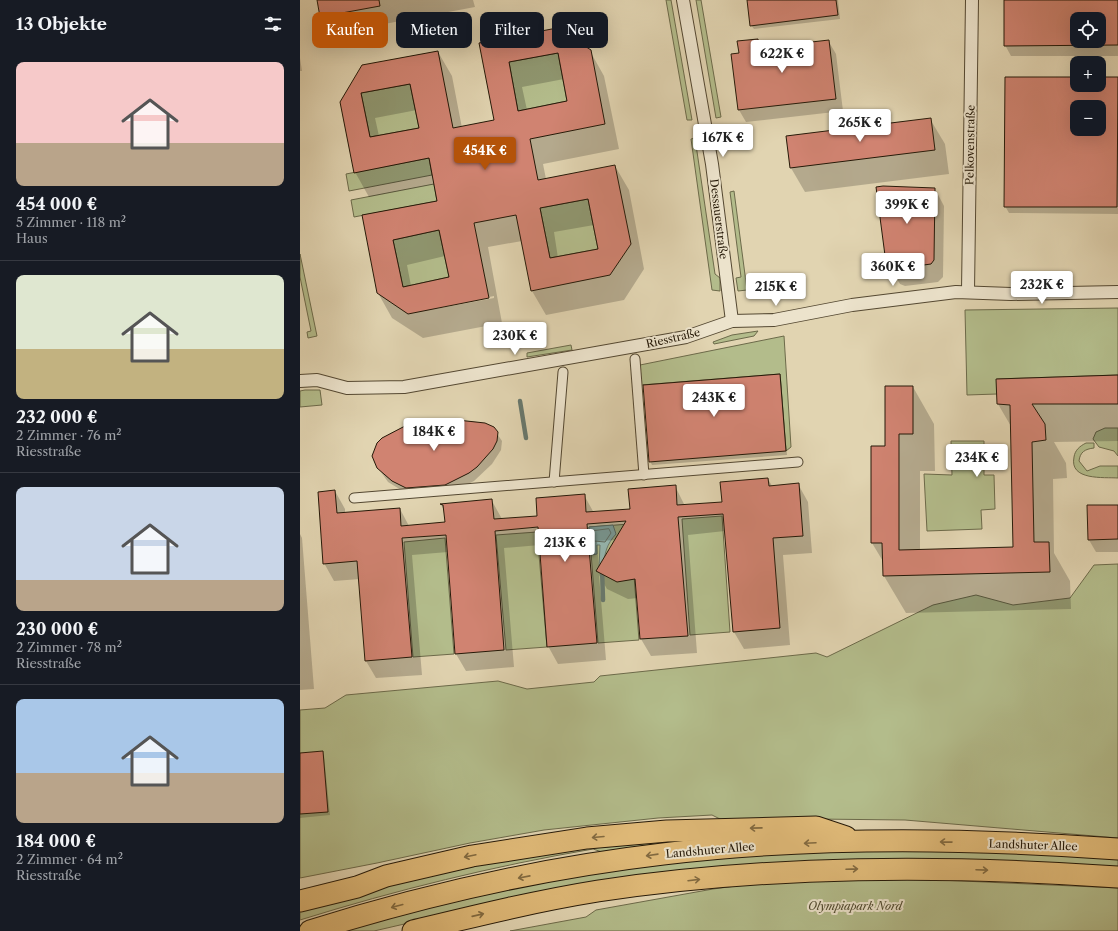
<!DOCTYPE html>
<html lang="de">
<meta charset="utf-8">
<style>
:root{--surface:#171b24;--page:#20242c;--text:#f1f3f6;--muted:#9ea1a6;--line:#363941;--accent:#b45309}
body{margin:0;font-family:"Libre Caslon Text",serif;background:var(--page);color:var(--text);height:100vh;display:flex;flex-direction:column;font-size:15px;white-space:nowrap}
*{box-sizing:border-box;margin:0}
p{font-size:13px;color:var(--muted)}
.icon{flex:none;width:22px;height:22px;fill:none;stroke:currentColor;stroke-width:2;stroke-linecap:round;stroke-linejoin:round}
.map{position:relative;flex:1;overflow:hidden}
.details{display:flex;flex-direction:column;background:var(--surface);width:300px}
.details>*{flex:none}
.hud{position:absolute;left:12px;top:12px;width:380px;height:36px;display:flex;gap:8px}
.tools{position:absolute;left:770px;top:12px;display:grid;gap:8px}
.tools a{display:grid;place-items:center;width:36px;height:36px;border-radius:8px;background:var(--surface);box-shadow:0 4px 16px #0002;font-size:20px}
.price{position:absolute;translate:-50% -34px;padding:0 9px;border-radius:4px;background:#fff;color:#222;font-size:13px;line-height:26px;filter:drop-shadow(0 1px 2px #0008)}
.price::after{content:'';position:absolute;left:50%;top:24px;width:12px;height:9px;margin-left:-6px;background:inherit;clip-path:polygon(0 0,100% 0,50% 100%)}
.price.active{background:var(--accent);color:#fff}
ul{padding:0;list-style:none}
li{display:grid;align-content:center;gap:8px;height:212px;padding:0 16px}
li+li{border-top:1px solid var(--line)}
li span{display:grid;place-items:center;height:124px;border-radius:8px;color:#555}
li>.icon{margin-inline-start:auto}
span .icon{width:72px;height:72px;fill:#fffc;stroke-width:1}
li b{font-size:17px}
h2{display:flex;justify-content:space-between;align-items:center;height:48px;padding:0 16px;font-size:17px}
.tag{padding:0 14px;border-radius:8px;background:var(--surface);box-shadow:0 4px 16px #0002;font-size:14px;line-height:36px}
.tag.active{background:var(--accent);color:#fff}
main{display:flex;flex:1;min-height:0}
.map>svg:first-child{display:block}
</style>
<main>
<section class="details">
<h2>13 Objekte<svg class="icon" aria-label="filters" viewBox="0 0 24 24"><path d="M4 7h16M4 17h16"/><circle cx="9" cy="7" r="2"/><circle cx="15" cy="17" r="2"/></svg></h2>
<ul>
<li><span style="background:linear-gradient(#f6c9c9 65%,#b9a48a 0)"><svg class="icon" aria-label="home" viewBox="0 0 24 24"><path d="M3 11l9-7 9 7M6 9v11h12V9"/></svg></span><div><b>454 000 €</b><p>5 Zimmer · 118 m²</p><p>Haus</p></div></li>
<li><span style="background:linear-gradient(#dfe7d0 60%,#c2b280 0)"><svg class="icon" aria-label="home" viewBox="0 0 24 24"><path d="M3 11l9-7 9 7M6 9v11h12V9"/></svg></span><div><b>232 000 €</b><p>2 Zimmer · 76 m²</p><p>Riesstraße</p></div></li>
<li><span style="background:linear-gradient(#c9d6e8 75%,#b9a48a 0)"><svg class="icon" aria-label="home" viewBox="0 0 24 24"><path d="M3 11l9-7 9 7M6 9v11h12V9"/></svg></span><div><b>230 000 €</b><p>2 Zimmer · 78 m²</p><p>Riesstraße</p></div></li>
<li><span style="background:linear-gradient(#a9c7e8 60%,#b9a48a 0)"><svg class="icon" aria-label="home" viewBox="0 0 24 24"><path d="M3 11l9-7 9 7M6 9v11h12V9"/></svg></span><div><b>184 000 €</b><p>2 Zimmer · 64 m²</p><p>Riesstraße</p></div></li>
</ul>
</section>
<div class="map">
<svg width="818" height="931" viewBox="0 0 818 931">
<rect width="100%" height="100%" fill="#e1d4b1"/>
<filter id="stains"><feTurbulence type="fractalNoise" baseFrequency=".005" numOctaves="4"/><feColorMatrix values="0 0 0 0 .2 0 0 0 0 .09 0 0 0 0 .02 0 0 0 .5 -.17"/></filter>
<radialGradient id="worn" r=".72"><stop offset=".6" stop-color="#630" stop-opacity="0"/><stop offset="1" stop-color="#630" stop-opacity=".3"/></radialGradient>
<g fill="#b3bc8b" stroke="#6c6a4a">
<polygon points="366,0 371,0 392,120 387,120"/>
<polygon points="396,0 401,0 421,117 416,118"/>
<polygon points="258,53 267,101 218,111 209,62"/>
<polygon points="110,84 119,128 70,137 61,93"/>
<polygon points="395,138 415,274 420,278 420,291 412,290 391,139"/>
<polygon points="129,158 132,175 49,191 46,174"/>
<polygon points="134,184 137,201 54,217 51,200"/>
<polygon points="434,191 447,290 438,291 436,278 441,277 430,192"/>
<polygon points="288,199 298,249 250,258 240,208"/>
<polygon points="139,230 149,277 103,287 93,240"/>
<polygon points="0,254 17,336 8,338 7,332 11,331 0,277"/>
<polygon points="818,308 818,375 697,379 697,394 667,395 665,310"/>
<polygon points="458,331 454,336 414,344 413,342 432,335"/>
<polygon points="484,336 491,447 486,451 480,374 341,385 340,365"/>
<polygon points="271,345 272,350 227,357 227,353"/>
<polygon points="5,390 20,390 22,405 0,407 0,391"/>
<polygon points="805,428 818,428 818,456 814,451 799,447 793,439 796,432"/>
<polygon points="651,441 684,441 684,475 694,475 695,509 681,510 682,529 627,531 624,474 652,475"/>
<path d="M786,443h8v5c-9,1 -14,4 -15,13l8,10 13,-5h18v12c-14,-1 -49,3 -44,-21 1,-7 6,-11 12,-14z"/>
<polygon points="422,516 430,632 390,635 382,519"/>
<polygon points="330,524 339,640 298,643 289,527"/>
<polygon points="237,532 247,647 206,650 196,535"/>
<polygon points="145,538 154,654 113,657 104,542"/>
<polygon points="818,564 818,838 605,820 515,819 422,820 412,815 358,818 244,830 170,843 77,863 0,878 0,710 25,708 46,695 198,681 227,689 294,682 300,676 516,653 527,657 633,605 676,595 713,605 770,598 794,565"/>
<path d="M373,841v2l-68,10 -12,-4c-99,17 -197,41 -293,71v-13l125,-31 112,-23z"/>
<polygon points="544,851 661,851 818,858 818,869 599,860 113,922 74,931 42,931 169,896 287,873 427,856"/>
<polygon points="529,879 617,879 818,888 818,931 210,931 286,917 296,910 413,889 459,883"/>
</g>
<path fill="#95b7b0" stroke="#68786d" d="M313,525l3,9c-9,10 -12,19 -12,33l-5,1 1,-23h-3v9l-6,1 -2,-28z"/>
<g fill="#0003" fill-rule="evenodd">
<polygon points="18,0 173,0 175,7 31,34 21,17"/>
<polygon points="448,0 538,0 540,19 454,29 451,25"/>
<path d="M705,0h113v56h-107l-6,-11zM777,19h22v22h-22z"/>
<polygon points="457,40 462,49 529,42 536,54 543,111 446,122 439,110 440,54"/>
<path d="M180,44l110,7 14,25 15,73 -76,15 3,15 69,-13 14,24 15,79 -20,31 -78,15 -14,-24 -10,-50 -34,6 14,76 -79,15 -31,-20 -14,-25 -15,-77 75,-14 -3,-18 -66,13 -14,-25 -14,-70 97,-50 14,24 10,52 34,-7zM264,79l4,23 -41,8 -5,-23zM117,110l3,18 -41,8 -4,-18zM294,225l5,25 -41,8 -4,-26zM145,256l5,22 -39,8 -4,-21zM194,296v2l-59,11v-1z"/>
<polygon points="0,58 2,71 0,71"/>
<path d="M777,78v7h22v-7l19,2v134l-109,-1 -4,-7zM777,107h22v22h-22z"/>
<polygon points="630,119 645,144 649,174 505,192 491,168"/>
<polygon points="635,189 644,206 643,277 638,282 605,286 600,284 587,262"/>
<polygon points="479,375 481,379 487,455 352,465 350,461"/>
<polygon points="818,376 818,441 754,442 766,463 767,478 753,479 754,553 770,581 771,609 606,613 584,576 584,563 572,543 586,447 613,387 634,424 635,471 620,471 620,550 714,548 712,428 698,404"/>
<polygon points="148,420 178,422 193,428 202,441 201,450 192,464 174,481 150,493 111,496 88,482 74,462 73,456 78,443 91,433 105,427"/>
<path d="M468,479l4,7 26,-2 10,18 4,51 -29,2 7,90 -46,4 -10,-17 -9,-101 -37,4 9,118 -46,3 -10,-17 -3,-41 -10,1 -21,-10 -8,-14 7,85 -48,4 -10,-18 -8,-101 -36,3 10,119 -48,4 -10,-17 -8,-102 -36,3 10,120 -46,3 -10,-17 -6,-82 -26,2 -10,-18 11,-72 10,18v5l55,-5 9,17 37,-3 -2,-13 -3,-5 51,-4 10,18 36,-3 46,-21 10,18 37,-3 44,-24 10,20 38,-3zM316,540l-17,29 -2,-28z"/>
<polygon points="818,505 818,552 796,552 789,540"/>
<polygon points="0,534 2,538 14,689 0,690"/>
<polygon points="22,752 24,756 30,815 0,818 0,754"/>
</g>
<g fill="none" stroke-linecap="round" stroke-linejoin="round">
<polygon stroke="#5d685c" stroke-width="1" points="309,529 311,533 305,542 294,541 294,531"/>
<g stroke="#68786d" stroke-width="4.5">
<polyline points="220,401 226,438"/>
<polyline points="302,568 303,600"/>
</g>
</g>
<g fill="#d08371" stroke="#251908" fill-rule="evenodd">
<polygon points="17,0 79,0 80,6 20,17"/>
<polygon points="447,0 536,0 538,15 450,26"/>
<path d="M704,0h114v45l-114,1zM777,19h22v22h-22z"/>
<path d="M257,28l34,22 14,74 -75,15 8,41 77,-15 16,79 -21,31 -79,16 -15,-76 -42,8 15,75 -81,16 -31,-21 -15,-78 75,-14 -8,-43 -75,15 -14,-71 22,-37 76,-14 15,77 41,-8 -15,-77zM258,53l9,48 -49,10 -9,-49zM110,84l9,44 -49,9 -9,-44zM288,199l10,50 -48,9 -10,-50zM139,230l10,47 -46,10 -10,-47z"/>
<polygon points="458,39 459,48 529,40 536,99 438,110 431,54 439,53 437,41"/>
<path d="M705,77h72v8h22v-8h19l-1,130h-113zM777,107h22v22h-22z"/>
<polygon points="631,118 635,150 490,168 486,136"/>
<polygon points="583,186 635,188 634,260 631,264 595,269 589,267 586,263 576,187"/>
<polygon points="480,374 486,451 349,462 343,385"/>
<polygon points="818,375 818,404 732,404 745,424 746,440 732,442 734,542 749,542 750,572 583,576 582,543 571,543 571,446 585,446 585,386 613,386 613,434 599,434 599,550 713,547 710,405 697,404 696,379"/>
<polygon points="148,419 185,423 194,427 198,432 197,441 193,449 177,467 169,473 145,485 106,488 92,481 77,468 72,456 77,443 82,438 105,426"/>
<polygon points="468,478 469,486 499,483 503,536 473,538 480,628 433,632 423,514 378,517 388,636 340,639 335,579 317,582 296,571 326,521 287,524 297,643 247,647 238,527 195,531 204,650 155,654 146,535 102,538 112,657 65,661 57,561 23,564 18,492 35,490 37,513 100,508 101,526 145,522 143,505 140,504 192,499 194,519 237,516 236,498 285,494 286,512 330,509 328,489 376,485 377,505 422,502 420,482"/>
<polygon points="787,505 818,505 818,539 788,540"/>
<polygon points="23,751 28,812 0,814 0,753"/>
</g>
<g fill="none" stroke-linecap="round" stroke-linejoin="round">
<defs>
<g id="pedestrian">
<polyline points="335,359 344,475"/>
<polyline points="254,482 263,372"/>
<polyline points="54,498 498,462"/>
</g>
<g id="minor">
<polyline points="383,0 412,164 432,321"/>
<polyline points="668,291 672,0"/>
<polyline points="0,381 17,380 47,388 104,387 386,337 432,321 474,320 552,305 656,292 711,294 818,292"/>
</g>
<g id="trunk">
<polyline points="0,901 57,887 86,876 172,856 287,838 367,831 516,827 546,837"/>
<path d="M10,931c114,-36 233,-63 353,-77 150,-18 304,-16 455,-5"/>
<path d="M113,931c62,-15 123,-30 185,-40 173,-26 347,-26 520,-14"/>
</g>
</defs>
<use href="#pedestrian" stroke="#544832" stroke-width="11"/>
<use href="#minor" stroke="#544832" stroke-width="14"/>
<use href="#trunk" stroke="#251908" stroke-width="23"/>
<use href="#pedestrian" stroke="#ece3cc" stroke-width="9"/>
<use href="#minor" stroke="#ece3cc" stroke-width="12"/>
<use href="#trunk" stroke="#e0ba78" stroke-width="21"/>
</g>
<defs><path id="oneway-shaft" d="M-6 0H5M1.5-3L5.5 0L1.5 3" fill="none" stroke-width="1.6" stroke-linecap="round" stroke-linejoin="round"/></defs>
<g stroke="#826a40">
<use href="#oneway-shaft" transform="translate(456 828) rotate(179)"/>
<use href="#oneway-shaft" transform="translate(298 837) rotate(175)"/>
<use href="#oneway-shaft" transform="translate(646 842) rotate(-179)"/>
<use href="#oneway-shaft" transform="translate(510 843) rotate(177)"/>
<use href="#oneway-shaft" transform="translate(352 855) rotate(172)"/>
<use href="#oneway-shaft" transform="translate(170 856) rotate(168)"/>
<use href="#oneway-shaft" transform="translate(552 869) rotate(-2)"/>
<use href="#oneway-shaft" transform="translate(682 870) rotate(2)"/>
<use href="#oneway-shaft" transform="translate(224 877) rotate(169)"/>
<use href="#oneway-shaft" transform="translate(394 880) rotate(-7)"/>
<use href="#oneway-shaft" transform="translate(97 906) rotate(165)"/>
<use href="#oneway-shaft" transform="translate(178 915) rotate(-13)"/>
</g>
<g text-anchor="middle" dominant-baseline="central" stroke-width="4" stroke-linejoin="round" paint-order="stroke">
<g font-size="11" fill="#251908" stroke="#ece3cc">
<text transform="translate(670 145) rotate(-89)">Pelkovenstraße</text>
<text transform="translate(419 219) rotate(83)">Dessauerstraße</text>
<text transform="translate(373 338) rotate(-13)">Riesstraße</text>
<text transform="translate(733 845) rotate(2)">Landshuter Allee</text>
<text transform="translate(410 850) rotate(-5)">Landshuter Allee</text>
</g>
<g font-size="11" font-style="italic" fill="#504a2f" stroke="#ece3cc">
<text x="555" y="906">Olympiapark Nord</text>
</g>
</g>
<rect width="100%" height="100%" filter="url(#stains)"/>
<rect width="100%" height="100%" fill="url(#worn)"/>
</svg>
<div class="tools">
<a><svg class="icon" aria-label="locate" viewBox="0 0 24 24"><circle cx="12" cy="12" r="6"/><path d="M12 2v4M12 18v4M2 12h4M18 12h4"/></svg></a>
<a>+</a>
<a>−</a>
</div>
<b class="price" style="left:482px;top:74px">622K €</b>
<b class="price" style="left:560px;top:143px">265K €</b>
<b class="price" style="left:423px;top:158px">167K €</b>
<b class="price active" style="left:185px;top:171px">454K €</b>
<b class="price" style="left:607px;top:225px">399K €</b>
<b class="price" style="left:593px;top:287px">360K €</b>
<b class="price" style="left:742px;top:305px">232K €</b>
<b class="price" style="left:476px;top:307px">215K €</b>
<b class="price" style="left:215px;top:356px">230K €</b>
<b class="price" style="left:414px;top:418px">243K €</b>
<b class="price" style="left:134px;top:452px">184K €</b>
<b class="price" style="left:677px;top:478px">234K €</b>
<b class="price" style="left:265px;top:563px">213K €</b>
<div class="hud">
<a class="tag active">Kaufen</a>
<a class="tag">Mieten</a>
<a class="tag">Filter</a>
<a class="tag">Neu</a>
</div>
</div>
</main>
